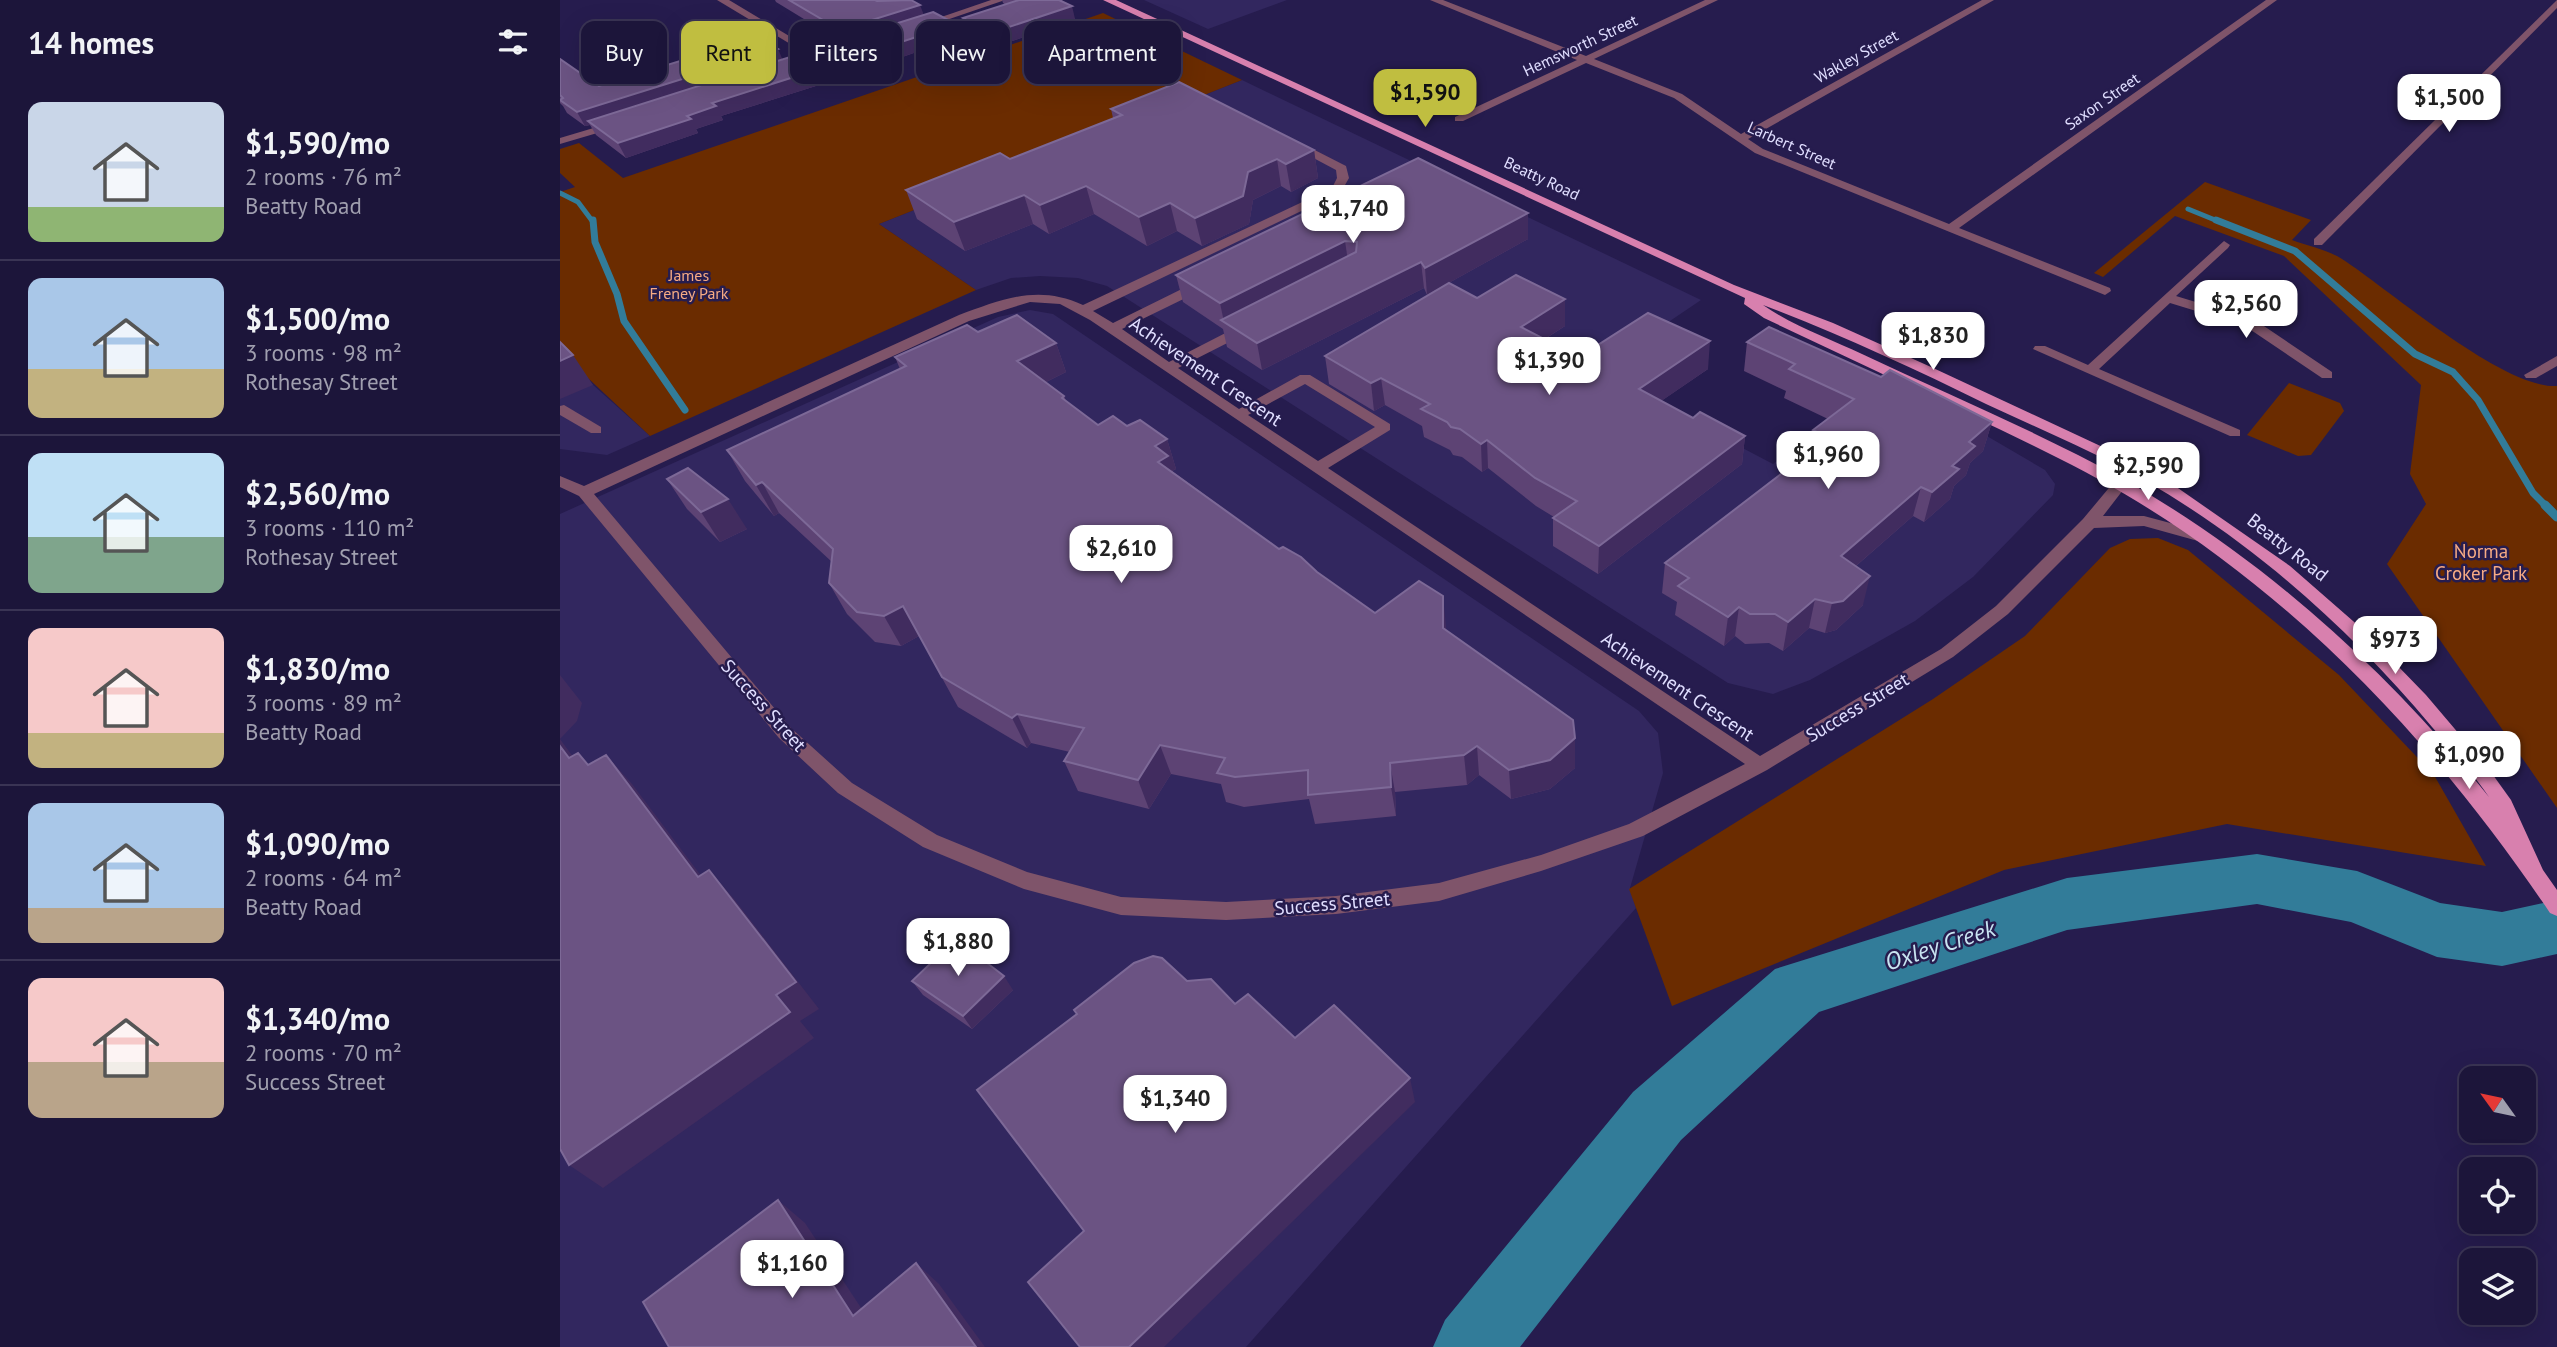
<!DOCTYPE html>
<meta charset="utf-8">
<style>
:root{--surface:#1c153a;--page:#292245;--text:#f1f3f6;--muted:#a09faf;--line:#3a3454;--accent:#c0be40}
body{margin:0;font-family:"PT Sans",sans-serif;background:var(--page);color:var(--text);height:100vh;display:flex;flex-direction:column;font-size:26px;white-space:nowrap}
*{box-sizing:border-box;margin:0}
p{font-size:23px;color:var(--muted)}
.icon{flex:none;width:38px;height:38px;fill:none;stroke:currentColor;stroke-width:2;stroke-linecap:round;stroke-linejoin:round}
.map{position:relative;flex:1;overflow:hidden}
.side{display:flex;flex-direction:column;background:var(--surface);width:560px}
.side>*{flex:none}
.banner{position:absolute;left:21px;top:21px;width:665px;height:63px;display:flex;gap:14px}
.needle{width:46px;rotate:303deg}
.buttons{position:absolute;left:1899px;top:1066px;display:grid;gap:14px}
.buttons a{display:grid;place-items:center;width:77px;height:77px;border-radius:14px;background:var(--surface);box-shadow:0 7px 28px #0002,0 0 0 2px var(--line);font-size:35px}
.price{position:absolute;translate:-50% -60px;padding:0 16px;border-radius:14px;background:#fff;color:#222;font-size:23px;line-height:46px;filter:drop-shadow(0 2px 4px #0008)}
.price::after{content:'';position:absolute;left:50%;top:42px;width:21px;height:16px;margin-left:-10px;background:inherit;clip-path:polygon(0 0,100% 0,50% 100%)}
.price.on{background:var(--accent);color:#111}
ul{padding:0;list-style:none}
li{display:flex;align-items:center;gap:21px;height:175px;padding:0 28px}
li+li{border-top:2px solid var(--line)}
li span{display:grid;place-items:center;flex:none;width:196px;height:140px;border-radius:14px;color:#555}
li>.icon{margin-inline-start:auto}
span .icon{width:84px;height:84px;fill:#fffc;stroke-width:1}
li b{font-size:30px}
h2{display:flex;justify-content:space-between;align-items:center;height:84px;padding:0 28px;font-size:30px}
.chip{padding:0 24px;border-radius:14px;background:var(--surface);box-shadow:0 7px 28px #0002,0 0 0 2px var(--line);font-size:24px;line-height:63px}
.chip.on{background:var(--accent);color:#111}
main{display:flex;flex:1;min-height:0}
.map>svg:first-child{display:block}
</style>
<main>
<section class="side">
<h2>14 homes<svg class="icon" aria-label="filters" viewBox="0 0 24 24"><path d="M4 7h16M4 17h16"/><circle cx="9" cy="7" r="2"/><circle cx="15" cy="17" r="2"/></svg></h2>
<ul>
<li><span style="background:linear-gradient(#c9d6e8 75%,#8fb573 0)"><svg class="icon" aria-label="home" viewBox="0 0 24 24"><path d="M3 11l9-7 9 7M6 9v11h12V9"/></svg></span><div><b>$1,590/mo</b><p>2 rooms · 76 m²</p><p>Beatty Road</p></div></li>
<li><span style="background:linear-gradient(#a9c7e8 65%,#c2b280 0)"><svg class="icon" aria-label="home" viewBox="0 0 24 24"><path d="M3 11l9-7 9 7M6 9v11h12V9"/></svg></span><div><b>$1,500/mo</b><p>3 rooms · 98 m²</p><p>Rothesay Street</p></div></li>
<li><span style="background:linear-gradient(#bfe0f5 60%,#7fa58c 0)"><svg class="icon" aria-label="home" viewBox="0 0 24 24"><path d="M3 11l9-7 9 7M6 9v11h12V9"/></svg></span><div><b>$2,560/mo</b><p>3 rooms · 110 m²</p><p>Rothesay Street</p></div></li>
<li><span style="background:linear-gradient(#f6c9c9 75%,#c2b280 0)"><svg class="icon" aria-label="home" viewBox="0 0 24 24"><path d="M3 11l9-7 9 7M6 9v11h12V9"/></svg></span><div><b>$1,830/mo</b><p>3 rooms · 89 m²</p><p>Beatty Road</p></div></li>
<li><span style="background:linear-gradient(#a9c7e8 75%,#b9a48a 0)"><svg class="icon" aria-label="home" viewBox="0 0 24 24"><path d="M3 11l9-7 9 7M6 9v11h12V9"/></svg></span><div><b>$1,090/mo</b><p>2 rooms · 64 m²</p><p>Beatty Road</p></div></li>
<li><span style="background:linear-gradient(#f6c9c9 60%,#b9a48a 0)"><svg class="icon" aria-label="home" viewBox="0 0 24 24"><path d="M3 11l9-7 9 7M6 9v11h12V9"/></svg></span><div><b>$1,340/mo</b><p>2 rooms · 70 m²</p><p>Success Street</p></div></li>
</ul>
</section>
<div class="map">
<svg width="1997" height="1347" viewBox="0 0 1997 1347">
<rect width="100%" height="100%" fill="#261c4e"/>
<g fill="#32275f">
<polygon points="584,0 727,0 648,29"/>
<polygon points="682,80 1141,300 1036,371 1213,464 1324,376 1485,470 1495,484 1493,495 1413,577 1355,621 1250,680 1213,694 1168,683 547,286 518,278 480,276 451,278 416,290 319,224"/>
<polygon points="470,310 493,314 1079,711 1098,733 1103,773 1070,888 1076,908 686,1347 0,1347 0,514 438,317"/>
<polygon points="0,352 33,385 90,436 47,455 0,449"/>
</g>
<g fill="#6b2c00">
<polygon points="543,13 682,80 319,224 416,290 90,436 0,352 0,192 15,187 0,173 0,149 19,143 63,178"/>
<path d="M1645,182l106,38 -19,20c16,6 36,10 50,19 48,31 161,130 215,127v422l-170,-244 39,-60 -16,-30 11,-89 -137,-129 -109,-40 -72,61 -9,-4z"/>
<polygon points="1729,383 1780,403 1784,411 1751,455 1738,456 1687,435"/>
<polygon points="1598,538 1628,550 1779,675 1874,775 1926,866 1667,824 1444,870 1112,1006 1069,889 1373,699 1465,636 1550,548 1570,539"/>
</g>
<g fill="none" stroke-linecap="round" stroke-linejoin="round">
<g stroke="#327c99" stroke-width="5">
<polyline points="0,193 18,202 33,222"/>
<polyline points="1628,209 1660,222"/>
</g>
<g stroke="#327c99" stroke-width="7">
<polyline points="33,220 35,242 57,294 64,321 125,410"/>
<polyline points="1656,220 1735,251 1855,354 1893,372 1918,400 1973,493 1987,507"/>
</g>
<polyline stroke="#327c99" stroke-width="9" points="1985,505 1997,517"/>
<polygon fill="#327c99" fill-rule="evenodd" points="1697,854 1797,871 1880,903 1942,912 1997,900 1997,954 1942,966 1877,957 1791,922 1697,904 1507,930 1259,1012 1121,1140 960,1347 873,1347 885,1320 1073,1092 1215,969 1507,878"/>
<g fill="#7f546a" fill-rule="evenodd">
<polygon points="157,0 169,0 261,55 317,37 322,40 220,74 216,73 216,69 252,57"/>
<polygon points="431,0 445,0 366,27 358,25"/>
<polygon points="870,0 883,0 1026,56 1145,0 1158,0 1034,59 1122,94 1181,134 1422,0 1434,0 1188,139 1203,149 1389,224 1706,0 1717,0 1399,228 1550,288 1551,291 1545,295 1195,153 1114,98 1026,63 903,121 895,121 895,117 1017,60"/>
<polygon points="1997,0 1997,8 1762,245 1754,245 1754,239"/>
<polygon points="57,121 62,124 61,126 0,144 0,138"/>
<path d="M729,141h8l49,25 3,12 -8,14 -248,119 20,12 83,-41h10v6l-84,41 47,33 72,-37h10v6l-73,37 61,41 61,-34h10l80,49v6l-62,38 432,288 181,-107 55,-43 87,-87 45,-54 5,-2 7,5 -37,48h41l60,16 2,4 -8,5 -54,-15 -50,2 -86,86 -55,43 -186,113 -124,66 -102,35 -102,30 -103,13 -110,6 -105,-5 -97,-26 -101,-42 -85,-54 -59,-55 -200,-242 -19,-9v-11l24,10 375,-171c44,-16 79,-31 124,-10l249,-117 5,-10 -1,-8 -47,-25zM470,302l30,2 30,16 655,444 -116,60 -88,31 -102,28 -103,13 -110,6 -105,-5 -94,-25 -90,-37 -85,-52 -61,-55 -197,-234 375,-173zM745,384l70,43 -57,34 -70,-46z"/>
<polygon points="1664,241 1670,245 1668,248 1616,296 1695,320 1772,372 1772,378 1762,378 1685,326 1610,303 1539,369 1680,430 1680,436 1670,436 1473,349 1475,346 1485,346 1528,365"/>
<polygon points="1997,356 1997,366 1976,378 1966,378 1964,375"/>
<polygon points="4,405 41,427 41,433 31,433 0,415 0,406"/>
</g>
<path fill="#d880ae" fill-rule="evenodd" d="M543,0h13l618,285 99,38 98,44 178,83 66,36 115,80 71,62 65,67 62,73 23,32 32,70 14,20v26l-7,-3c-109,-162 -244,-308 -412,-411 -55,-34 -114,-61 -173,-89 -67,-32 -134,-63 -201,-95l-20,-14 1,-6zM1203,305c76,29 150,63 223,99 53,25 107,47 158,76 110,63 207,150 288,247 20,23 40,45 57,70 -110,-138 -253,-263 -411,-342 -71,-36 -144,-67 -216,-101 -32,-15 -69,-28 -99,-49z"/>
</g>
<g fill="#5d4374">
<polygon points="215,0 315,0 396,24 400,37 322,64 298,50 294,41 285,44 216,2"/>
<polygon points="442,0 502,0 515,19 435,47 408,31 403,18 446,5 443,3"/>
<polygon points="0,59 39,86 222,59 253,71 259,85 161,116 163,120 136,129 138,133 66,158 36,135 30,125 25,126 7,113 3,106 0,103"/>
<polygon points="551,109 754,150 758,178 731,192 721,186 693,200 689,224 642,246 617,231 587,246 534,214 489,234 473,224 405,251 357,219 346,190 450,159 553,118"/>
<polygon points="858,158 968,239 867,295 864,288 702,370 667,347 663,329 623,302 616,275"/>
<polygon points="917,298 1005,326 985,339 1019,357 1148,369 1101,401 1133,418 1185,436 1182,464 1038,574 993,546 993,518 994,517 976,506 928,468 922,472 902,457 893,455 890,450 864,437 862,426 825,405 814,411 769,384 765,356"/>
<polygon points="418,332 496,343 506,372 486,382 504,396 506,401 538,425 567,426 607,439 616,469 612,471 719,549 757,572 815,613 886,626 886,630 1015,768 990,789 951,799 919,775 907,785 835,792 836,816 755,824 749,799 684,807 666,802 661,784 611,774 589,809 518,791 504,761 510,752 471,743 467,748 398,707 359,636 341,646 315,642 287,614 269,583 272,562 219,513 214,516 185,481 167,450 340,369 335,357"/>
<polygon points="1187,342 1321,377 1432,422 1423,451 1410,463 1406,475 1394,486 1390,499 1364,522 1353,516 1296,566 1303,605 1276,630 1265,633 1249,628 1223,651 1209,643 1185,644 1175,636 1164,646 1115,615 1117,602 1102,593 1105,563 1249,452 1253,430 1268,419 1224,398 1226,391 1184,371"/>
<polygon points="107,479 187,529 160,542 127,509"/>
<polygon points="352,981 453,990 412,1029 363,995"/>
</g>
<g fill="#412c5f">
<polygon points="360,5 365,18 293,37 294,41 285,44 280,30"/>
<polygon points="512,6 515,19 435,47 431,33"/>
<polygon points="396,24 400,37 322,64 317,50"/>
<polygon points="218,49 224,63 28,121 30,125 25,126 17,112"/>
<polygon points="253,71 259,85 161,116 163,120 136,129 138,133 66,158 58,143 127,116 152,103"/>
<polygon points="754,150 758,178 731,192 726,164"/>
<polygon points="717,159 721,186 693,200 689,224 642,246 635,218 688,172"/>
<polygon points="526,186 534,214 489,234 480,205"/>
<polygon points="464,195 473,224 405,251 394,222"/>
<polygon points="610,203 617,231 587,246 579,217"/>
<polygon points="968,213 968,239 867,295 865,268"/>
<polygon points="785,241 789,268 664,322 660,303"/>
<polygon points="861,262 864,288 702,370 697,343"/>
<polygon points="1005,299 1005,326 961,354 961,327"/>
<polygon points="1150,341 1148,369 1078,417 1079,389"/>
<polygon points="496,343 506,372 468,391 457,361"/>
<polygon points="13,355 33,385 0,399 0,361"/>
<polygon points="821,378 825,405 814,411 811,383"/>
<polygon points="1432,422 1423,451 1410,463 1406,475 1394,486 1390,499 1364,522 1372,492 1409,442"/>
<polygon points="1185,436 1182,464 1038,574 1039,546"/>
<polygon points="607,439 616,469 612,471 607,492 595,446"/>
<polygon points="927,440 928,468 922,472 921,444"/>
<polygon points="202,482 219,513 214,516 196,485"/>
<polygon points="1361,487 1353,516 1274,585 1281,556"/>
<polygon points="168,499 187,529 160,542 141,512"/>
<polygon points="1310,576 1303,605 1276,630 1265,633 1272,603"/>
<polygon points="883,596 886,626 886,658 883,628"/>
<polygon points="1255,599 1249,628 1223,651 1228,622"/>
<polygon points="343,606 359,636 341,646 324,616"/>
<polygon points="1179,607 1175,636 1164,646 1168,617"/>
<polygon points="0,675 22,703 17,721 0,739 35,787 9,758 0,746"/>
<polygon points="457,714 471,743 467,748 452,718"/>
<polygon points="1015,738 1015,768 990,789 951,799 949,770"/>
<polygon points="600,745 611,774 589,809 578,780"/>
<polygon points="917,746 919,775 907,785 904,755"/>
<polygon points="46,755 72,784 163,905 138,877"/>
<polygon points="830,763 835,792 836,816 831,787"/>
<polygon points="149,870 174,899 259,1009 240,1021 254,1038 43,1188 9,1165 216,995"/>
<polygon points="444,976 453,990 412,1029 403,1016"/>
<polygon points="850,1078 855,1102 604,1347 569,1347"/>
<polygon points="218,1200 245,1223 319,1335 293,1316"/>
<polygon points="356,1263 379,1284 425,1347 416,1347"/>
</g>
<g fill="#6b5383" stroke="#7d6997" stroke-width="2">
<polygon points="229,0 315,0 317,1 351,0 360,5 280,30"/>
<polygon points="459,0 499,0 512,6 431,33 403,18"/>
<polygon points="373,12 396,24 317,50 293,37"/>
<polygon points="198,37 218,49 17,112 0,100 3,98 0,95 0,59 39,86"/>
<polygon points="230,57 253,71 152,103 156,106 127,116 131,119 58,143 28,121"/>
<polygon points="619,82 754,150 726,164 717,159 688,172 683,196 635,218 610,203 579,217 526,186 480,205 464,195 394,222 346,190 440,153 450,159 562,115 551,109"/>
<polygon points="858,158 968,213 865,268 861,262 697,343 661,320 796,252 797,242 785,241 660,303 616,275"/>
<polygon points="956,275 1005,299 961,327 1019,357 1088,313 1150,341 1079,389 1133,418 1140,412 1185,436 1039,546 993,518 1017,501 975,478 927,440 921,444 900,429 891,427 887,422 861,409 870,404 821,378 811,383 765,356 889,283 917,298"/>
<polygon points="457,315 496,343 457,361 504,396 502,398 538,425 553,416 567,426 580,420 607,439 595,446 608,456 598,462 719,549 723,547 741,557 757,572 815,613 859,581 883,596 883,628 1013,720 1015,738 990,760 949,770 917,746 904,755 830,763 831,787 748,795 748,770 675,777 657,773 665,758 600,745 578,780 504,761 524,728 457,714 452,718 382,677 343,606 324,616 297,612 269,583 273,549 202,482 196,485 167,450 346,366 335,357 407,325 418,332"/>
<polygon points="1209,327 1321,377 1330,370 1432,422 1409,442 1415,446 1392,466 1399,469 1372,492 1361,487 1281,556 1310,576 1283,601 1272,603 1255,599 1228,622 1215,614 1190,614 1179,607 1168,617 1118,586 1129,578 1105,563 1268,438 1253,430 1294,399 1229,369 1235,364 1187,342"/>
<polygon points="0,342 13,355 0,361"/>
<polygon points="128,468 168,499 141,512 107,479"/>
<polygon points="0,746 9,758 18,753 28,765 46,755 138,877 149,870 236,982 216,995 230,1012 9,1165 0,1149"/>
<polygon points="396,939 444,976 403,1016 352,981"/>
<polygon points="593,956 602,958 627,981 651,979 675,1004 688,994 735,1038 774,1005 850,1078 569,1347 520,1347 468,1282 524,1231 417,1090 517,1014 514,1010 574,963"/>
<polygon points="218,1200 293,1316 356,1263 416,1347 109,1347 83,1302"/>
</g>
<g text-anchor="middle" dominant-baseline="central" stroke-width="5" stroke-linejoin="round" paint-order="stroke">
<g font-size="16" fill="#e0deff" stroke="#261c4e">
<text transform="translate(1020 45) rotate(-25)">Hemsworth Street</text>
<text transform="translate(1296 56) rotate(-29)">Wakley Street</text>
<text transform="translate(1542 101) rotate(-35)">Saxon Street</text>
<text transform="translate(1232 145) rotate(24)">Larbert Street</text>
<text transform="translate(982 178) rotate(25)">Beatty Road</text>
</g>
<g font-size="16" fill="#f7ab84" stroke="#261c4e">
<text x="129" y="275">James<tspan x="129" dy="18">Freney Park</tspan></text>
</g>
<g font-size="19" fill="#e0deff" stroke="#261c4e">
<text transform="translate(646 371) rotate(34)">Achievement Crescent</text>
<text transform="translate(1728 547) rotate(38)">Beatty Road</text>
<text transform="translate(1118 686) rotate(34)">Achievement Crescent</text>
<text transform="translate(204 705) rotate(48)">Success Street</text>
<text transform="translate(1297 707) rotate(-31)">Success Street</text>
<text transform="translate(772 903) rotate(-5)">Success Street</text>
</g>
<g font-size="19" fill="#f7ab84" stroke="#261c4e">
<text x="1921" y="551">Norma<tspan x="1921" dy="22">Croker Park</tspan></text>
</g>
<g font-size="24" font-style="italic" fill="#c9e5f2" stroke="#261c4e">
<text transform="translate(1380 945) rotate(-18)">Oxley Creek</text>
</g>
</g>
</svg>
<div class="buttons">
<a><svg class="needle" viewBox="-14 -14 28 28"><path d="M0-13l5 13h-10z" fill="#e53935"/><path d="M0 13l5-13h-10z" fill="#a09faf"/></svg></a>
<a><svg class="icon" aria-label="locate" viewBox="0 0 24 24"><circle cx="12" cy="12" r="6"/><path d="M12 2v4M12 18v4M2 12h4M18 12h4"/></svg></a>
<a><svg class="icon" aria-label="layers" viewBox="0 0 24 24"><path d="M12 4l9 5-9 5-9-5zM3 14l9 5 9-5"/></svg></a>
</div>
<b class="price on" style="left:865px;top:129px">$1,590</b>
<b class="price" style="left:1889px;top:134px">$1,500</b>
<b class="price" style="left:793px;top:245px">$1,740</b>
<b class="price" style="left:1686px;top:340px">$2,560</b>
<b class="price" style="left:1373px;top:372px">$1,830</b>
<b class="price" style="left:989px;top:397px">$1,390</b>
<b class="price" style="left:1268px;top:491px">$1,960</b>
<b class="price" style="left:1588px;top:502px">$2,590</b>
<b class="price" style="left:561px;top:585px">$2,610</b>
<b class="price" style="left:1835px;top:676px">$973</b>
<b class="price" style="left:1909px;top:791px">$1,090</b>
<b class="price" style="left:398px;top:978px">$1,880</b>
<b class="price" style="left:615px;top:1135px">$1,340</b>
<b class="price" style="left:232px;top:1300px">$1,160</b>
<div class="banner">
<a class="chip">Buy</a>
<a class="chip on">Rent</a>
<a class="chip">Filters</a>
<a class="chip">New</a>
<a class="chip">Apartment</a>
</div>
</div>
</main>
